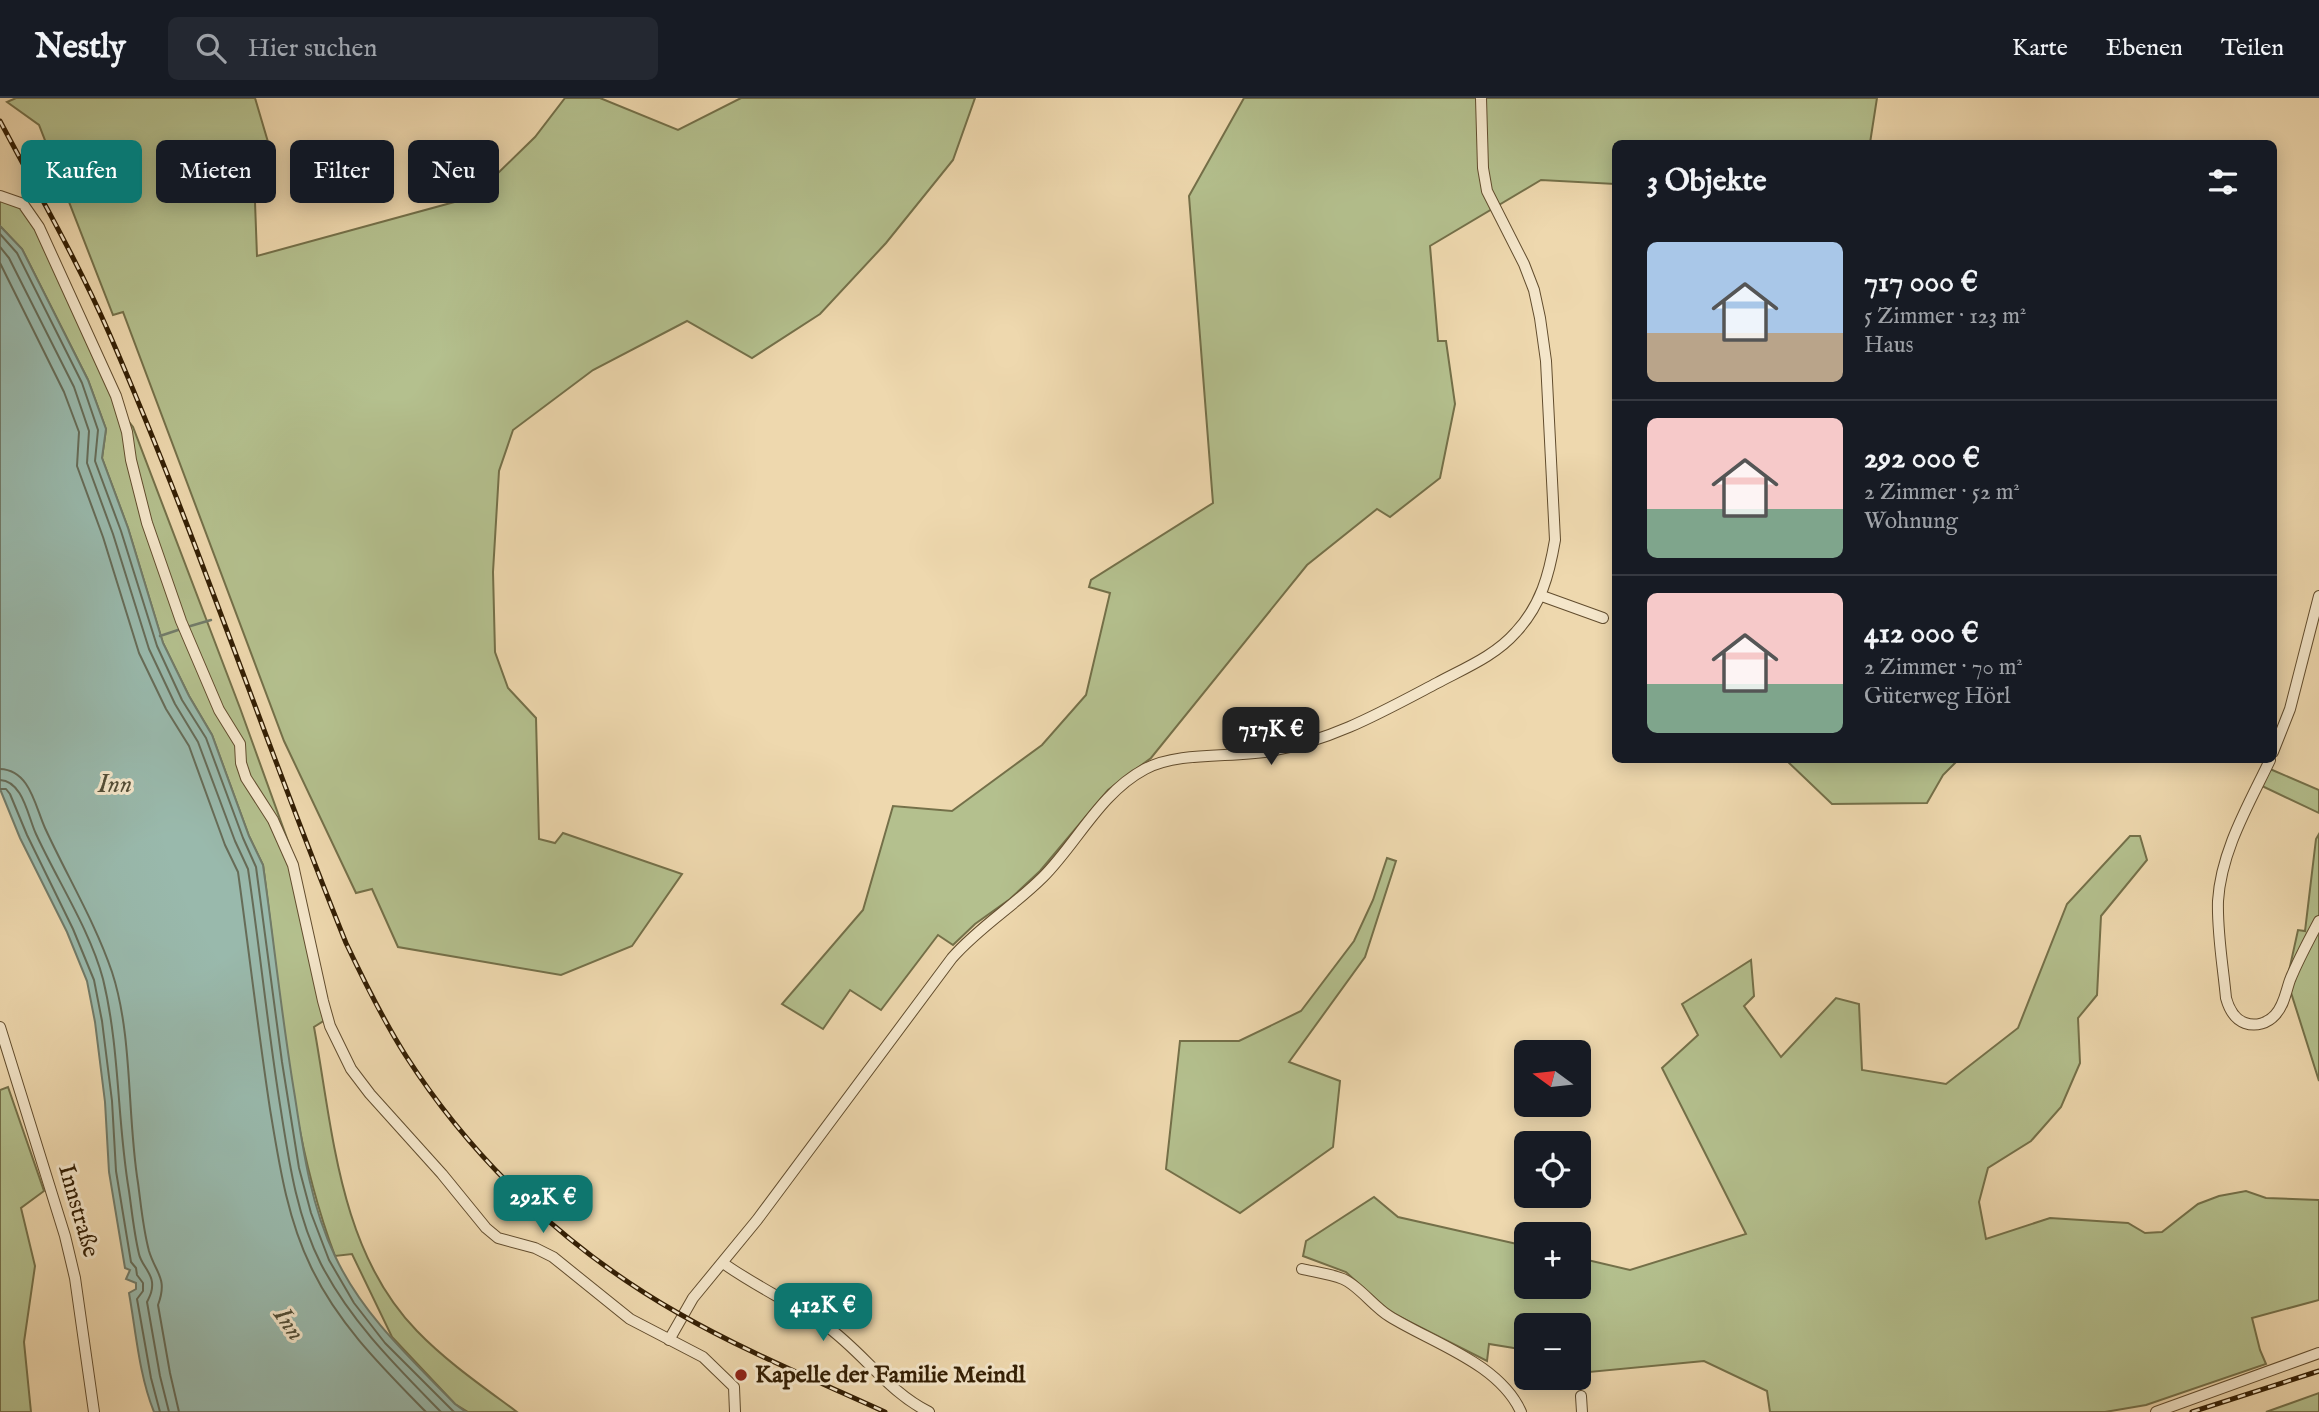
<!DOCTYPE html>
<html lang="de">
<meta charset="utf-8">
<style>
:root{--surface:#171b24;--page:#242831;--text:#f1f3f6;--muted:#9ea1a6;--line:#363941;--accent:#0f766e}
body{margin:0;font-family:"IM FELL English",serif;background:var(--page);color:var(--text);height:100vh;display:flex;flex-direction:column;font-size:26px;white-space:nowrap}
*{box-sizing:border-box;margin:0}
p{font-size:23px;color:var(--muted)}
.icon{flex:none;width:38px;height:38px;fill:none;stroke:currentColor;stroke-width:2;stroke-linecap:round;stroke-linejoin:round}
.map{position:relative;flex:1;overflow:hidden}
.panel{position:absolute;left:1612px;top:42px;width:665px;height:623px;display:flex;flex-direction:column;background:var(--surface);border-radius:10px;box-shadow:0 4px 18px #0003}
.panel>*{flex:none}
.banner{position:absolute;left:21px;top:42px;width:665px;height:63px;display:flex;gap:14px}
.needle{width:46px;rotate:285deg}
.fabs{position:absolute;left:1514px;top:942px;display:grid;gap:14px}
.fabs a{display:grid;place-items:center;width:77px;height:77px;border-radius:10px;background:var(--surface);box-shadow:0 4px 18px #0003;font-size:35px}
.price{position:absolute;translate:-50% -60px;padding:0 16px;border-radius:14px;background:var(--accent);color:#fff;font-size:23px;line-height:46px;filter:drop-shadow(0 2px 4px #0008)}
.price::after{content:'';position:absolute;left:50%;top:42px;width:21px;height:16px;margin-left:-10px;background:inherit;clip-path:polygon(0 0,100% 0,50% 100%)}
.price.on{background:#222;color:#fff}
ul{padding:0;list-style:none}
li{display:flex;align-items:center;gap:21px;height:175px;padding:0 35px}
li+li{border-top:2px solid var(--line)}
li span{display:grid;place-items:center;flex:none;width:196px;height:140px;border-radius:10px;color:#555}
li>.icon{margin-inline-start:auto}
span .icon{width:84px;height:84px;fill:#fffc;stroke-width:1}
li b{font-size:30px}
h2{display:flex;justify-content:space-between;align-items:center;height:84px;padding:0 35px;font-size:30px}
.pill{padding:0 24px;border-radius:10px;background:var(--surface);box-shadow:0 4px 18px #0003;font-size:24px;line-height:63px}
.pill.on{background:var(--accent);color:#fff}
header{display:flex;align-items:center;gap:42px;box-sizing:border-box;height:98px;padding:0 35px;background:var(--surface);border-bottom:2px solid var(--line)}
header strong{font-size:33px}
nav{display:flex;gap:38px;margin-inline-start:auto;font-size:24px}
.search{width:490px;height:63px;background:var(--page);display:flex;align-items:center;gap:18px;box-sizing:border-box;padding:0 24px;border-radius:10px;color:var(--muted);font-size:26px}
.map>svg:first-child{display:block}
</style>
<header>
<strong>Nestly</strong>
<div class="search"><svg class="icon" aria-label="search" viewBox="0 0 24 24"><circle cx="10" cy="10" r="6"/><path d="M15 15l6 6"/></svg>Hier suchen</div>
<nav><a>Karte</a><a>Ebenen</a><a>Teilen</a></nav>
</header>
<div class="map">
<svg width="2319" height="1314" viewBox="0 0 2319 1314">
<rect width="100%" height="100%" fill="#eed8ae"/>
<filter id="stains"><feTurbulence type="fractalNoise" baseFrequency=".00286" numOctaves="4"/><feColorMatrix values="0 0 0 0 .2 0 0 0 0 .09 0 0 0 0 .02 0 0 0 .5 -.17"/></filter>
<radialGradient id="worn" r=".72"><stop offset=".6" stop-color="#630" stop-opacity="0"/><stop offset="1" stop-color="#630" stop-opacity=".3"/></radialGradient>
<g fill="#b4c08e" stroke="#747049" stroke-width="2">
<polygon points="16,0 255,0 268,44 253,50 257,158 458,103 493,80 535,39 565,0 600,0 678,32 741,0 975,0 953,62 886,145 820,216 752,260 687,223 593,272 513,332 499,373 493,474 495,554 508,590 536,620 539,741 555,745 563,735 682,776 632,848 561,877 398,849 372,791 356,795 284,643 123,214 113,217 39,27 7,4"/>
<polygon points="1244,0 1877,0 1870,45 1615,46 1615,86 1541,82 1430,148 1438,243 1446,243 1455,306 1440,380 1390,419 1377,411 1307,467 1151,660 1108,692 1040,773 1010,801 975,826 953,847 938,837 881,912 850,892 823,931 782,906 863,812 893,708 952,713 1042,647 1086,597 1110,495 1089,489 1091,482 1213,405 1189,98"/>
<path d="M0,98l24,12 12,22 80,175 17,22 107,281 58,161 27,151 -11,7c19,104 25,224 103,304 30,31 65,55 100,81h-49l-13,-8 -63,-67 -40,-83 -17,2c-47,-124 -54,-260 -72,-391l-14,-29 -37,-101 -23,-39 -26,-53 -35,-115 -26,-70 4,-29 -18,-49 -66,-131 -22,-23z"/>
<polygon points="1786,662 1958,662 1943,677 1927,705 1832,706"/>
<polygon points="2270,671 2319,692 2319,715 2262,688"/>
<polygon points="2319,736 2319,983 2287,882 2298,832 2305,833 2316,741"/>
<polygon points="2130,738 2140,738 2147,762 2101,818 2097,897 2078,920 2080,965 2061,1009 2031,1043 1988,1070 1979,1104 1986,1141 2050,1120 2128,1125 2145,1135 2162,1134 2198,1106 2219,1098 2246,1093 2266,1100 2319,1102 2319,1202 2252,1220 2260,1252 2266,1266 2146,1307 2105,1314 1770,1314 1767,1293 1704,1263 1579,1275 1578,1227 1526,1227 1526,1252 1489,1246 1487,1263 1390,1214 1346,1174 1303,1158 1306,1143 1374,1099 1398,1119 1526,1148 1526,1188 1578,1188 1579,1160 1630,1172 1746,1136 1662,970 1698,937 1682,906 1751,862 1754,898 1744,908 1781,959 1836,900 1859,906 1862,972 1946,986 2018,930 2067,806"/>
<polygon points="1387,760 1396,763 1365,859 1289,964 1340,983 1333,1049 1240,1115 1166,1071 1180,943 1239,943 1301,913 1354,843 1373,802"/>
<polygon points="8,989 44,1093 21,1110 35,1168 24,1244 31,1314 0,1314 0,992"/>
<polygon points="2319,1295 2319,1314 2266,1314"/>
</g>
<path fill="#99b9ac" stroke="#717b69" stroke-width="2" d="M0,128l22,23 66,131 18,49 -4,29 26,70 35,115 26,53 23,39 37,101 14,29c11,77 19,155 32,232 8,53 16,109 40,159 27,58 75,102 120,148l11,8h-312c-15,-37 -18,-80 -25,-119l7,-4v-6l-10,-4 4,-9 -5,-2 -16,-96 -4,-70 -10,-80 -8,-41 -20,-49 -47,-94 -20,-49z"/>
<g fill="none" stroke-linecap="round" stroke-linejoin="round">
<g stroke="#666c58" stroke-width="2">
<polyline points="0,136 17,155 82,285 98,332 95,363 121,433 157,548 182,602 206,640 243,740 256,769 282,964 299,1070 311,1115 329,1162 354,1205 385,1245 454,1314"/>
<path d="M0,149l9,11 65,129 15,44 -2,32 26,71 36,115 26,55 23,38 37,99 13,28c12,81 20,162 33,242 8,51 16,106 40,153 30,58 75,102 120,148"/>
<path d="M0,165l64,129 15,40 -2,34 26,71 36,116 27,56 23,37 36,99 13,27c11,79 20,158 32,237 9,54 17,109 41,158 27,57 72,101 115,145"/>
<path d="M0,671c30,1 35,37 45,59 22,48 50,94 67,144 21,64 15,144 26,211 3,22 5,46 11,68 7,23 19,27 9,54l12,68 9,39"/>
<path d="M0,682c23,1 28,37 36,54 21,46 54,96 67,145 17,70 14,142 26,212 3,21 5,42 10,63 2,10 12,18 13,28 1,8 -2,14 -5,20l13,74 9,36"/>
<polyline points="0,691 6,691 10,696 27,737 73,831 94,882 102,923 112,1003 116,1073 131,1164 136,1170 137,1177 143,1185 143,1193 137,1201 151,1280 160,1314"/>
</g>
<g stroke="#717b69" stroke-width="2.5">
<polyline points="187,529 211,522"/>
<polyline points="160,538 181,531"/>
</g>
<defs>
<g id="minor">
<polyline points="0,98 23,106 39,129 116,298 127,334 131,362 147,425 181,523 219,612 240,646 241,665 246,680 273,722 293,767 323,903 330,928 351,971 370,996 442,1076 486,1130 498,1140 535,1150 553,1159 630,1221 703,1259 734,1289 735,1314"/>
<polyline points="1542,498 1603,520"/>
<polyline points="2273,654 2290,611 2319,498"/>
<path d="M2270,662c-21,44 -49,91 -52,141 -1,32 5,65 8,97 3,11 8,21 19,25 11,4 23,0 30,-8 9,-9 11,-24 15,-35 8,-20 19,-40 29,-59"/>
<polyline points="0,929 65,1138 75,1180 94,1314"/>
<path d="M723,1165c32,23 69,40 102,62 37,26 63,67 104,87"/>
<path d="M1302,1171c13,3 28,5 41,10 15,6 31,28 46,37 43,27 110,47 132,96"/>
<path d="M669,1242l24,-42 64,-78 195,-262c27,-31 62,-52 91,-81 34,-34 57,-84 102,-108 34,-18 87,-11 125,-18 61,-10 112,-39 167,-68 28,-15 58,-27 79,-51 25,-27 33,-57 39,-92l-9,-179 -6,-43 -6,-28 -10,-26 -37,-73 -4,-23 -2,-70"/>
<polyline points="1581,1298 1582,1314"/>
<polyline points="2156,1314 2319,1255"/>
</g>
</defs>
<use href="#minor" stroke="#624d2e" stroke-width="12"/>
<use href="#minor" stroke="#f4e6ca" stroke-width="10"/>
<defs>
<g id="rail">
<path d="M0,23c37,70 77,139 109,212 87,200 155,407 237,610 18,38 37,77 60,113 68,106 163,195 272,257 66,38 137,67 207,99"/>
<polyline points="2192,1314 2319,1273"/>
</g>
</defs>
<use href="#rail" stroke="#341f04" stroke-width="5"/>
<use href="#rail" stroke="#f4e6ca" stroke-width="2.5" stroke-dasharray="8" stroke-linecap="butt"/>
</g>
<circle fill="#8f2418" stroke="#f4e6ca" stroke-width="2.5" cx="741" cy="1277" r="7"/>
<g text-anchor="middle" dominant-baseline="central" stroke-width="6" stroke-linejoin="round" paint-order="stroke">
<g font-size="24" fill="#341f04" stroke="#f4e6ca">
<text transform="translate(78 1113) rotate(74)">Innstraße</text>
</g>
<g font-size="24" font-weight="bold" fill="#341f04" stroke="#f4e6ca" text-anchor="start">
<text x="755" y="1277">Kapelle der Familie Meindl</text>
</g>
<g font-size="26" font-style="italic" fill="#524d36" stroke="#f4e6ca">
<text x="115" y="686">Inn</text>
<text transform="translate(289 1226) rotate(56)">Inn</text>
</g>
</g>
<rect width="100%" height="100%" filter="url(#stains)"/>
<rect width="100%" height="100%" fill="url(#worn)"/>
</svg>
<div class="fabs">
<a><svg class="needle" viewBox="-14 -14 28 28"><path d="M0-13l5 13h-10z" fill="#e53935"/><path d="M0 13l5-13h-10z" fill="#9ea1a6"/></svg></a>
<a><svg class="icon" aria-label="locate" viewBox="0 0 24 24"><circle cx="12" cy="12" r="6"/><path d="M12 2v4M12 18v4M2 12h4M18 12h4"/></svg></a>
<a>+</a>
<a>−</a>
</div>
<b class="price on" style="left:1271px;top:669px">717K €</b>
<b class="price" style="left:543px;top:1137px">292K €</b>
<b class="price" style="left:823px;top:1245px">412K €</b>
<div class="banner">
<a class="pill on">Kaufen</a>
<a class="pill">Mieten</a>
<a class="pill">Filter</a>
<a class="pill">Neu</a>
</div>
<section class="panel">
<h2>3 Objekte<svg class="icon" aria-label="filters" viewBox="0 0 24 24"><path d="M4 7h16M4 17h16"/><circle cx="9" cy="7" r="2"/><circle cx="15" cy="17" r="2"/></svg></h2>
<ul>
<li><span style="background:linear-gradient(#a9c7e8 65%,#b9a48a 0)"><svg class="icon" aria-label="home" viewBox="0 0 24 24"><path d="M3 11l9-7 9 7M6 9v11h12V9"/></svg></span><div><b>717 000 €</b><p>5 Zimmer · 123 m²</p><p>Haus</p></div></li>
<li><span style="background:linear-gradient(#f6c9c9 65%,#7fa58c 0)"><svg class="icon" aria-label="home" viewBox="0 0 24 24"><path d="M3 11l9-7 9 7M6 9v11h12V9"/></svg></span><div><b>292 000 €</b><p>2 Zimmer · 52 m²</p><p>Wohnung</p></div></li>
<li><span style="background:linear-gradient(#f6c9c9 65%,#7fa58c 0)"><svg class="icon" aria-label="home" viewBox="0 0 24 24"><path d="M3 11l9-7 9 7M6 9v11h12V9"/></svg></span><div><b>412 000 €</b><p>2 Zimmer · 70 m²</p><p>Güterweg Hörl</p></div></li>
</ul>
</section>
</div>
